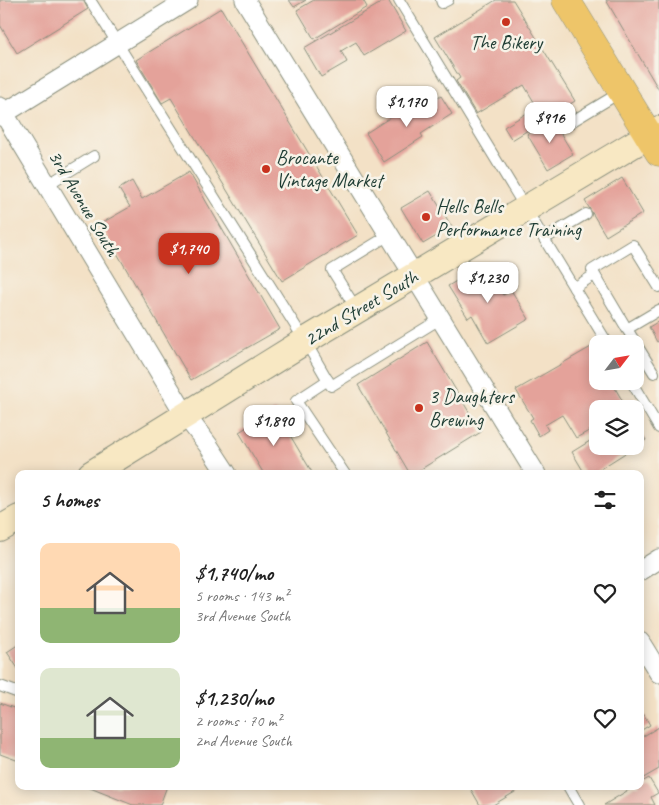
<!DOCTYPE html>
<meta charset="utf-8">
<style>
:root{--surface:#fff;--page:#f6f6f6;--text:#222;--muted:#767676;--accent:#c8321e}
body{margin:0;font-family:Caveat,sans-serif;background:var(--page);color:var(--text);height:100vh;display:flex;flex-direction:column;font-size:19px;white-space:nowrap}
*{box-sizing:border-box;margin:0}
p{font-size:16px;color:var(--muted)}
.icon{flex:none;width:28px;height:28px;fill:none;stroke:currentColor;stroke-width:2;stroke-linecap:round;stroke-linejoin:round}
.map{position:relative;flex:1;overflow:hidden}
.panel{position:absolute;left:15px;top:470px;width:629px;height:320px;display:flex;flex-direction:column;background:var(--surface);border-radius:10px;box-shadow:0 2px 12px #0003}
.panel>*{flex:none}
.needle{width:32px;rotate:59deg}
.fabs{position:absolute;left:589px;top:335px;display:grid;gap:10px}
.fabs a{display:grid;place-items:center;width:55px;height:55px;border-radius:10px;background:var(--surface);box-shadow:0 2px 12px #0003;font-size:25px}
.price{position:absolute;translate:-50% -42px;padding:0 11px;border-radius:10px;background:#fff;color:#222;font-size:16px;line-height:32px;filter:drop-shadow(0 1px 2px #0008)}
.price::after{content:'';position:absolute;left:50%;top:30px;width:15px;height:11px;margin-left:-8px;background:inherit;clip-path:polygon(0 0,100% 0,50% 100%)}
.price.current{background:var(--accent);color:#fff}
ul{padding:0;list-style:none}
li{display:flex;align-items:center;gap:15px;height:125px;padding:0 25px}
li span{display:grid;place-items:center;flex:none;width:140px;height:100px;border-radius:10px;color:#555}
li>.icon{margin-inline-start:auto}
span .icon{width:60px;height:60px;fill:#fffc;stroke-width:1}
li b{font-size:21px}
h2{display:flex;justify-content:space-between;align-items:center;height:60px;padding:0 25px;font-size:21px}
.map>svg:first-child{display:block}
</style>
<div class="map">
<svg width="659" height="805" viewBox="0 0 659 805">
<rect width="100%" height="100%" fill="#f7f3e8"/>
<filter id="ink" filterUnits="userSpaceOnUse"><feTurbulence type="fractalNoise" baseFrequency=".02" numOctaves="2"/><feDisplacementMap in="SourceGraphic" scale="10" xChannelSelector="R" yChannelSelector="G"/><feConvolveMatrix kernelMatrix="1 2 1 2 8 2 1 2 1" color-interpolation-filters="sRGB"/></filter>
<filter id="wash" filterUnits="userSpaceOnUse"><feTurbulence type="fractalNoise" baseFrequency=".0096" numOctaves="4" result="noise"/><feDisplacementMap in="SourceGraphic" scale="20" xChannelSelector="R" yChannelSelector="G"/><feGaussianBlur stdDeviation="1.12" result="paint"/><feColorMatrix in="noise" values="0 0 0 0 0 0 0 0 0 0 0 0 0 0 0 0 0 1.4 0 .05"/><feComposite in="paint" operator="in"/></filter>
<g filter="url(#wash)">
<rect width="100%" height="100%" fill="#f3e1c6"/>
<g id="blocks">
<g fill="#e4a29a">
<polygon points="0,0 83,0 88,9 17,53 0,25"/>
<polygon points="289,0 306,0 294,7"/>
<polygon points="314,0 363,0 367,7 314,39 297,10"/>
<polygon points="386,0 388,0 406,31 364,56 356,42 341,51 347,62 321,77 304,48"/>
<polygon points="496,0 513,0 575,101 512,140 504,127 537,107 524,85 476,114 456,81 460,78 435,37"/>
<polygon points="606,0 659,0 659,90"/>
<polygon points="221,8 358,235 282,281 171,98 162,103 136,60"/>
<polygon points="441,96 452,114 421,134 423,137 384,162 366,133 405,108 410,116"/>
<polygon points="552,119 573,154 548,169 527,134"/>
<polygon points="189,172 280,329 191,380 100,224 130,207 119,189 132,181 142,199"/>
<polygon points="622,178 643,213 606,236 585,201"/>
<polygon points="430,191 452,227 423,244 401,208"/>
<polygon points="480,267 487,269 490,278 485,280 489,285 495,282 503,295 511,290 529,319 488,343 472,315 468,318 448,286"/>
<polygon points="659,321 659,341 657,342 649,327"/>
<polygon points="427,342 481,432 413,474 410,474 358,385"/>
<polygon points="591,347 598,358 598,381 611,381 627,409 598,409 598,426 576,438 562,415 545,425 548,430 539,436 530,420 533,418 516,390"/>
<polygon points="275,410 313,474 264,474 239,432"/>
<polygon points="635,423 646,440 592,474 585,474 572,452 598,436 598,446 635,446"/>
<polygon points="19,644 19,670 7,652"/>
<polygon points="0,703 19,710 19,761 0,754"/>
<polygon points="640,708 650,725 640,731"/>
<polygon points="659,727 659,769 640,780 640,738"/>
<polygon points="649,778 658,793 651,797 655,805 604,805 635,786 640,786 640,783"/>
<polygon points="85,786 167,786 160,805 133,805"/>
<polygon points="469,786 525,786 493,805 480,805"/>
</g>
</g>
</g>
<g filter="url(#ink)">
<use href="#blocks" fill-opacity="0" stroke="#898f7d" stroke-width="1"/>
<g fill="none" stroke-linecap="round" stroke-linejoin="round">
<defs>
<g id="lane">
<polyline points="90,0 305,341 331,386 440,319"/>
<polyline points="399,0 608,344"/>
<polyline points="441,0 442,3 448,0"/>
<polyline points="566,125 621,92"/>
<polyline points="47,185 94,156"/>
<polyline points="544,239 586,214"/>
<polyline points="574,288 594,275"/>
<polyline points="357,310 332,270 389,235"/>
<polyline points="627,329 592,270 633,245 659,287"/>
<polyline points="654,373 627,329 659,310"/>
<polyline points="328,380 296,401 345,474"/>
<polyline points="631,381 659,428"/>
<polyline points="0,686 19,693"/>
<polyline points="568,786 579,805"/>
</g>
<g id="street">
<polyline points="245,0 536,474"/>
<polyline points="0,107 186,416 208,445 227,474"/>
<polyline points="0,116 188,0"/>
<polyline points="640,571 659,559"/>
<polyline points="640,642 659,673"/>
</g>
<g id="secondary">
<polyline points="91,474 305,341 659,129"/>
<polyline points="0,529 19,518"/>
</g>
<polyline id="primary" points="566,0 659,152"/>
</defs>
<use href="#lane" stroke="#898f7d" stroke-width="12"/>
<use href="#street" stroke="#898f7d" stroke-width="21"/>
<use href="#secondary" stroke="#898f7d" stroke-width="28"/>
<use href="#primary" stroke="#898f7d" stroke-width="29"/>
<use href="#lane" stroke="#fff" stroke-width="10"/>
<use href="#street" stroke="#fff" stroke-width="19"/>
<use href="#secondary" stroke="#f8e8c3" stroke-width="26"/>
<use href="#primary" stroke="#eec569" stroke-width="28"/>
</g>
</g>
<g fill="#c8321e" stroke="#f7f3e8" stroke-width="2">
<circle cx="506" cy="22" r="5"/>
<circle cx="266" cy="169" r="5"/>
<circle cx="426" cy="217" r="5"/>
<circle cx="419" cy="408" r="5"/>
</g>
<g text-anchor="middle" dominant-baseline="central" stroke-width="5" stroke-linejoin="round" paint-order="stroke">
<g font-size="20" fill="#1f3d34" stroke="#f7f3e8" text-anchor="start">
<text x="506" y="42" text-anchor="middle">The Bikery</text>
<text x="276" y="157">Brocante<tspan x="276" dy="23">Vintage Market</tspan></text>
<text x="436" y="206">Hells Bells<tspan x="436" dy="23">Performance Training</tspan></text>
<text x="429" y="396">3 Daughters<tspan x="429" dy="23">Brewing</tspan></text>
</g>
<g font-size="20" fill="#1f3d34" stroke="#f7f3e8">
<text transform="translate(84 203) rotate(59)">3rd Avenue South</text>
<text transform="translate(361 308) rotate(-31)">22nd Street South</text>
</g>
</g>
</svg>
<div class="fabs">
<a><svg class="needle" viewBox="-14 -14 28 28"><path d="M0-13l5 13h-10z" fill="#e53935"/><path d="M0 13l5-13h-10z" fill="#767676"/></svg></a>
<a><svg class="icon" aria-label="layers" viewBox="0 0 24 24"><path d="M12 4l9 5-9 5-9-5zM3 14l9 5 9-5"/></svg></a>
</div>
<b class="price" style="left:407px;top:128px">$1,170</b>
<b class="price" style="left:550px;top:144px">$916</b>
<b class="price current" style="left:189px;top:275px">$1,740</b>
<b class="price" style="left:488px;top:304px">$1,230</b>
<b class="price" style="left:274px;top:447px">$1,890</b>
<section class="panel">
<h2>5 homes<svg class="icon" aria-label="filters" viewBox="0 0 24 24"><path d="M4 7h16M4 17h16"/><circle cx="9" cy="7" r="2"/><circle cx="15" cy="17" r="2"/></svg></h2>
<ul>
<li><span style="background:linear-gradient(#ffd9b3 65%,#8fb573 0)"><svg class="icon" aria-label="home" viewBox="0 0 24 24"><path d="M3 11l9-7 9 7M6 9v11h12V9"/></svg></span><div><b>$1,740/mo</b><p>5 rooms · 143 m²</p><p>3rd Avenue South</p></div><svg class="icon" aria-label="heart" viewBox="0 0 24 24"><path d="M12 20l-8-8c-3-5 5-10 8-4 3-6 11-1 8 4z"/></svg></li>
<li><span style="background:linear-gradient(#dfe7d0 70%,#8fb573 0)"><svg class="icon" aria-label="home" viewBox="0 0 24 24"><path d="M3 11l9-7 9 7M6 9v11h12V9"/></svg></span><div><b>$1,230/mo</b><p>2 rooms · 70 m²</p><p>2nd Avenue South</p></div><svg class="icon" aria-label="heart" viewBox="0 0 24 24"><path d="M12 20l-8-8c-3-5 5-10 8-4 3-6 11-1 8 4z"/></svg></li>
</ul>
</section>
</div>
